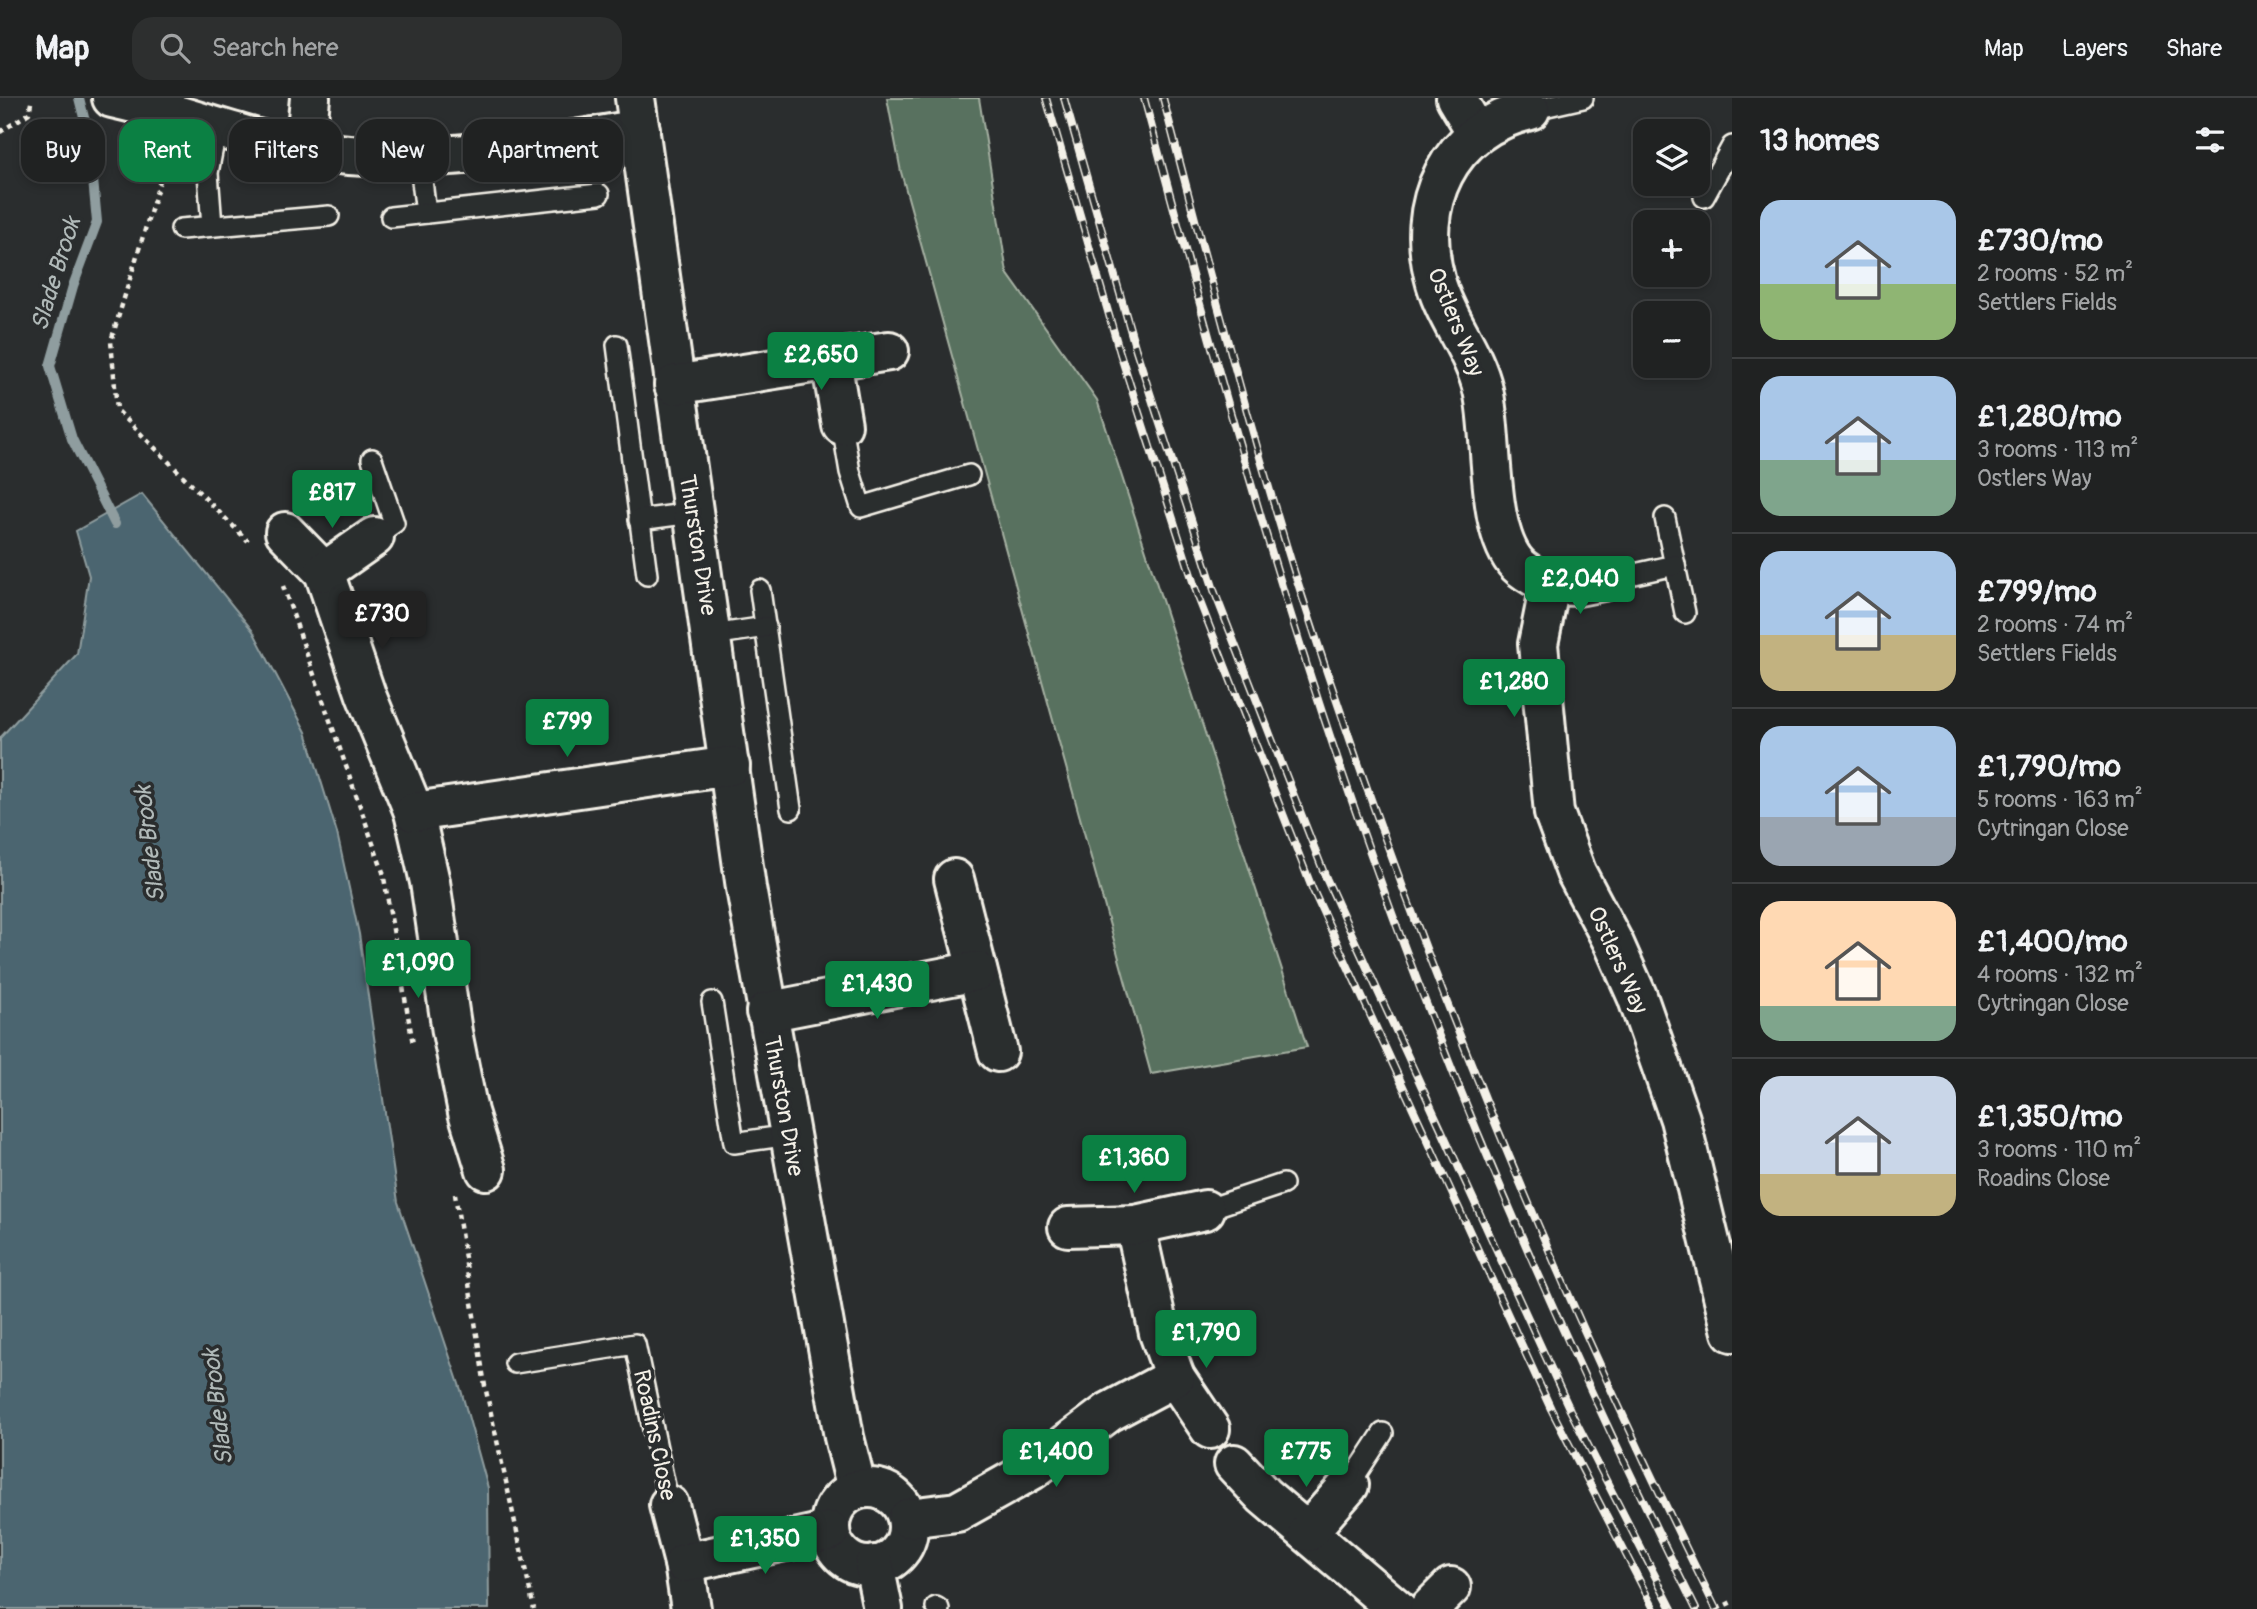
<!DOCTYPE html>
<meta charset="utf-8">
<style>
:root{--surface:#202222;--page:#2d2f2f;--text:#f1f3f6;--muted:#a2a4a5;--line:#3d3f40;--accent:#0b8043}
body{margin:0;font-family:Pangolin,sans-serif;background:var(--page);color:var(--text);height:100vh;display:flex;flex-direction:column;font-size:26px;white-space:nowrap}
*{box-sizing:border-box;margin:0}
p{font-size:23px;color:var(--muted)}
.icon{flex:none;width:38px;height:38px;fill:none;stroke:currentColor;stroke-width:2;stroke-linecap:round;stroke-linejoin:round}
.map{position:relative;flex:1;overflow:hidden}
.side{display:flex;flex-direction:column;background:var(--surface);width:525px}
.side>*{flex:none}
.hud{position:absolute;left:21px;top:21px;width:665px;height:63px;display:flex;gap:14px}
.fabs{position:absolute;left:1633px;top:21px;display:grid;gap:14px}
.fabs a{display:grid;place-items:center;width:77px;height:77px;border-radius:14px;background:var(--surface);box-shadow:0 4px 10px #0003,0 0 0 2px var(--line);font-size:35px}
.price{position:absolute;translate:-50% -60px;padding:0 16px;border-radius:7px;background:var(--accent);color:#fff;font-size:23px;line-height:46px;filter:drop-shadow(0 2px 4px #0008)}
.price::after{content:'';position:absolute;left:50%;top:42px;width:21px;height:16px;margin-left:-10px;background:inherit;clip-path:polygon(0 0,100% 0,50% 100%)}
.price.active{background:#222;color:#fff}
ul{padding:0;list-style:none}
li{display:flex;align-items:center;gap:21px;height:175px;padding:0 28px}
li+li{border-top:2px solid var(--line)}
li span{display:grid;place-items:center;flex:none;width:196px;height:140px;border-radius:21px;color:#555}
li>.icon{margin-inline-start:auto}
span .icon{width:84px;height:84px;fill:#fffc;stroke-width:1}
li b{font-size:30px}
h2{display:flex;justify-content:space-between;align-items:center;height:84px;padding:0 28px;font-size:30px}
.tag{padding:0 24px;border-radius:21px;background:var(--surface);box-shadow:0 4px 10px #0003,0 0 0 2px var(--line);font-size:24px;line-height:63px}
.tag.active{background:var(--accent);color:#fff}
header{display:flex;align-items:center;gap:42px;box-sizing:border-box;height:98px;padding:0 35px;background:var(--surface);border-bottom:2px solid var(--line)}
header strong{font-size:33px}
nav{display:flex;gap:38px;margin-inline-start:auto;font-size:24px}
.search{width:490px;height:63px;background:var(--page);display:flex;align-items:center;gap:18px;box-sizing:border-box;padding:0 24px;border-radius:21px;color:var(--muted);font-size:26px}
main{display:flex;flex:1;min-height:0}
.map>svg:first-child{display:block}
</style>
<header>
<strong>Map</strong>
<div class="search"><svg class="icon" aria-label="search" viewBox="0 0 24 24"><circle cx="10" cy="10" r="6"/><path d="M15 15l6 6"/></svg>Search here</div>
<nav><a>Map</a><a>Layers</a><a>Share</a></nav>
</header>
<main>
<div class="map">
<svg width="1732" height="1511" viewBox="0 0 1732 1511">
<rect width="100%" height="100%" fill="#2a2d2e"/>
<filter id="ink" filterUnits="userSpaceOnUse"><feTurbulence type="fractalNoise" baseFrequency=".0143" numOctaves="2"/><feDisplacementMap in="SourceGraphic" scale="14" xChannelSelector="R" yChannelSelector="G"/><feConvolveMatrix kernelMatrix="1 2 1 2 8 2 1 2 1" color-interpolation-filters="sRGB"/></filter>
<g filter="url(#ink)">
<polygon fill="#58715e" stroke="#a6b1a3" stroke-width="2" points="887,0 979,0 1007,175 1097,302 1307,949 1151,976 901,74"/>
<polygon fill="#4b656f" stroke="#8f9d9f" stroke-width="2" points="142,396 253,533 306,634 337,735 359,836 398,1104 461,1292 488,1390 489,1511 0,1511 0,640 77,556 89,478 76,433"/>
<g fill="none" stroke-linecap="round" stroke-linejoin="round">
<polyline stroke="#8f9d9f" stroke-width="10" points="79,0 89,39 97,124 73,188 50,268 72,341 115,426"/>
<defs>
<g id="lane">
<polyline points="1530,12 1583,0"/>
<polyline points="419,59 426,115"/>
<polyline points="1704,99 1732,48"/>
<polyline points="391,119 599,96"/>
<polyline points="212,128 208,75 217,28"/>
<polyline points="181,131 329,118"/>
<polyline points="617,247 647,477"/>
<polyline points="842,327 850,374 861,409 969,377"/>
<polyline points="372,361 394,425 374,439"/>
<polyline points="1665,420 1685,515"/>
<polyline points="639,422 692,415"/>
<polyline points="1603,483 1675,467"/>
<polyline points="760,492 791,711"/>
<polyline points="712,537 766,529"/>
<polyline points="712,904 734,1045 789,1037"/>
<polyline points="1205,1112 1283,1086"/>
<polyline points="515,1265 635,1246 669,1407"/>
<polyline points="1349,1387 1383,1335"/>
<polyline points="936,1509 939,1511"/>
</g>
<g id="street">
<path d="M112,0c66,14 129,41 195,52 110,18 224,-2 333,-21"/>
<polyline points="635,0 746,790 844,1339 857,1391"/>
<polyline points="1456,0 1477,35"/>
<path d="M1530,12c-82,19 -117,94 -94,173 11,38 38,68 47,107 11,45 2,141 35,175 9,9 21,14 32,20l-12,59 16,169 22,59 38,72 23,52 43,123 52,213"/>
<polyline points="305,52 310,0"/>
<polyline points="831,262 842,327"/>
<polyline points="674,287 889,253"/>
<polyline points="285,434 324,474 366,597 414,714 430,784 452,934 468,1014 486,1072"/>
<polyline points="324,474 374,439"/>
<polyline points="1550,487 1578,488 1603,483"/>
<polyline points="414,714 730,668"/>
<polyline points="954,781 998,954"/>
<polyline points="766,914 977,873"/>
<polyline points="1135,1127 1159,1235 1175,1279 1210,1331"/>
<polyline points="1068,1129 1135,1127 1205,1112"/>
<polyline points="1234,1366 1264,1398 1397,1511"/>
<circle cx="869" cy="1429" r="39"/>
<polyline points="669,1407 684,1465 691,1511"/>
<polyline points="908,1420 957,1414 1032,1372 1109,1314 1175,1279"/>
<polyline points="1308,1434 1349,1387"/>
<polyline points="684,1465 830,1433"/>
<polyline points="874,1467 883,1511"/>
<polyline points="1429,1511 1451,1489"/>
</g>
</defs>
<use href="#lane" stroke="#f4f1e8" stroke-width="24"/>
<use href="#street" stroke="#f4f1e8" stroke-width="44"/>
<g stroke="#f4f1e8" stroke-width="4.5" stroke-dasharray="5 5" stroke-linecap="butt">
<polyline points="0,34 29,15 32,0"/>
<polyline points="169,53 111,243 117,312 248,443"/>
<polyline points="283,488 383,774 413,946"/>
<polyline points="455,1096 485,1288 534,1511"/>
<polyline points="1717,1511 1732,1504"/>
</g>
<use href="#lane" stroke="#2a2d2e" stroke-width="19"/>
<use href="#street" stroke="#2a2d2e" stroke-width="38"/>
<defs>
<g id="rail">
<polyline points="1046,0 1120,255 1198,499 1312,790 1551,1311 1654,1511"/>
<polyline points="1064,0 1136,252 1215,495 1326,780 1570,1312 1672,1511"/>
<path d="M1144,0c69,258 140,516 231,768 90,254 201,502 321,743"/>
<path d="M1163,0c42,159 83,319 132,476 113,356 255,701 421,1035"/>
</g>
</defs>
<use href="#rail" stroke="#f4f1e8" stroke-width="8"/>
<use href="#rail" stroke="#2a2d2e" stroke-width="5" stroke-dasharray="16" stroke-linecap="butt"/>
</g>
</g>
<g text-anchor="middle" dominant-baseline="central" stroke-width="7" stroke-linejoin="round" paint-order="stroke">
<g font-size="23" fill="#f4f1e8" stroke="#2a2d2e">
<text transform="translate(1456 224) rotate(68)">Ostlers Way</text>
<text transform="translate(698 447) rotate(81)">Thurston Drive</text>
<text transform="translate(1618 862) rotate(66)">Ostlers Way</text>
<text transform="translate(784 1008) rotate(80)">Thurston Drive</text>
<text transform="translate(655 1337) rotate(78)">Roadins Close</text>
</g>
<g font-size="24" font-style="italic" fill="#b0b9b8" stroke="#2a2d2e">
<text transform="translate(56 176) rotate(-73)">Slade Brook</text>
<text transform="translate(150 746) rotate(-97)">Slade Brook</text>
<text transform="translate(218 1309) rotate(-97)">Slade Brook</text>
</g>
</g>
</svg>
<div class="fabs">
<a><svg class="icon" aria-label="layers" viewBox="0 0 24 24"><path d="M12 4l9 5-9 5-9-5zM3 14l9 5 9-5"/></svg></a>
<a>+</a>
<a>−</a>
</div>
<b class="price" style="left:821px;top:294px">£2,650</b>
<b class="price" style="left:332px;top:432px">£817</b>
<b class="price" style="left:1580px;top:518px">£2,040</b>
<b class="price active" style="left:382px;top:553px">£730</b>
<b class="price" style="left:1514px;top:621px">£1,280</b>
<b class="price" style="left:567px;top:661px">£799</b>
<b class="price" style="left:418px;top:902px">£1,090</b>
<b class="price" style="left:877px;top:923px">£1,430</b>
<b class="price" style="left:1134px;top:1097px">£1,360</b>
<b class="price" style="left:1206px;top:1272px">£1,790</b>
<b class="price" style="left:1056px;top:1391px">£1,400</b>
<b class="price" style="left:1306px;top:1391px">£775</b>
<b class="price" style="left:765px;top:1478px">£1,350</b>
<div class="hud">
<a class="tag">Buy</a>
<a class="tag active">Rent</a>
<a class="tag">Filters</a>
<a class="tag">New</a>
<a class="tag">Apartment</a>
</div>
</div>
<section class="side">
<h2>13 homes<svg class="icon" aria-label="filters" viewBox="0 0 24 24"><path d="M4 7h16M4 17h16"/><circle cx="9" cy="7" r="2"/><circle cx="15" cy="17" r="2"/></svg></h2>
<ul>
<li><span style="background:linear-gradient(#a9c7e8 60%,#8fb573 0)"><svg class="icon" aria-label="home" viewBox="0 0 24 24"><path d="M3 11l9-7 9 7M6 9v11h12V9"/></svg></span><div><b>£730/mo</b><p>2 rooms · 52 m²</p><p>Settlers Fields</p></div></li>
<li><span style="background:linear-gradient(#a9c7e8 60%,#7fa58c 0)"><svg class="icon" aria-label="home" viewBox="0 0 24 24"><path d="M3 11l9-7 9 7M6 9v11h12V9"/></svg></span><div><b>£1,280/mo</b><p>3 rooms · 113 m²</p><p>Ostlers Way</p></div></li>
<li><span style="background:linear-gradient(#a9c7e8 60%,#c2b280 0)"><svg class="icon" aria-label="home" viewBox="0 0 24 24"><path d="M3 11l9-7 9 7M6 9v11h12V9"/></svg></span><div><b>£799/mo</b><p>2 rooms · 74 m²</p><p>Settlers Fields</p></div></li>
<li><span style="background:linear-gradient(#a9c7e8 65%,#9aa5b1 0)"><svg class="icon" aria-label="home" viewBox="0 0 24 24"><path d="M3 11l9-7 9 7M6 9v11h12V9"/></svg></span><div><b>£1,790/mo</b><p>5 rooms · 163 m²</p><p>Cytringan Close</p></div></li>
<li><span style="background:linear-gradient(#ffd9b3 75%,#7fa58c 0)"><svg class="icon" aria-label="home" viewBox="0 0 24 24"><path d="M3 11l9-7 9 7M6 9v11h12V9"/></svg></span><div><b>£1,400/mo</b><p>4 rooms · 132 m²</p><p>Cytringan Close</p></div></li>
<li><span style="background:linear-gradient(#c9d6e8 70%,#c2b280 0)"><svg class="icon" aria-label="home" viewBox="0 0 24 24"><path d="M3 11l9-7 9 7M6 9v11h12V9"/></svg></span><div><b>£1,350/mo</b><p>3 rooms · 110 m²</p><p>Roadins Close</p></div></li>
</ul>
</section>
</main>
